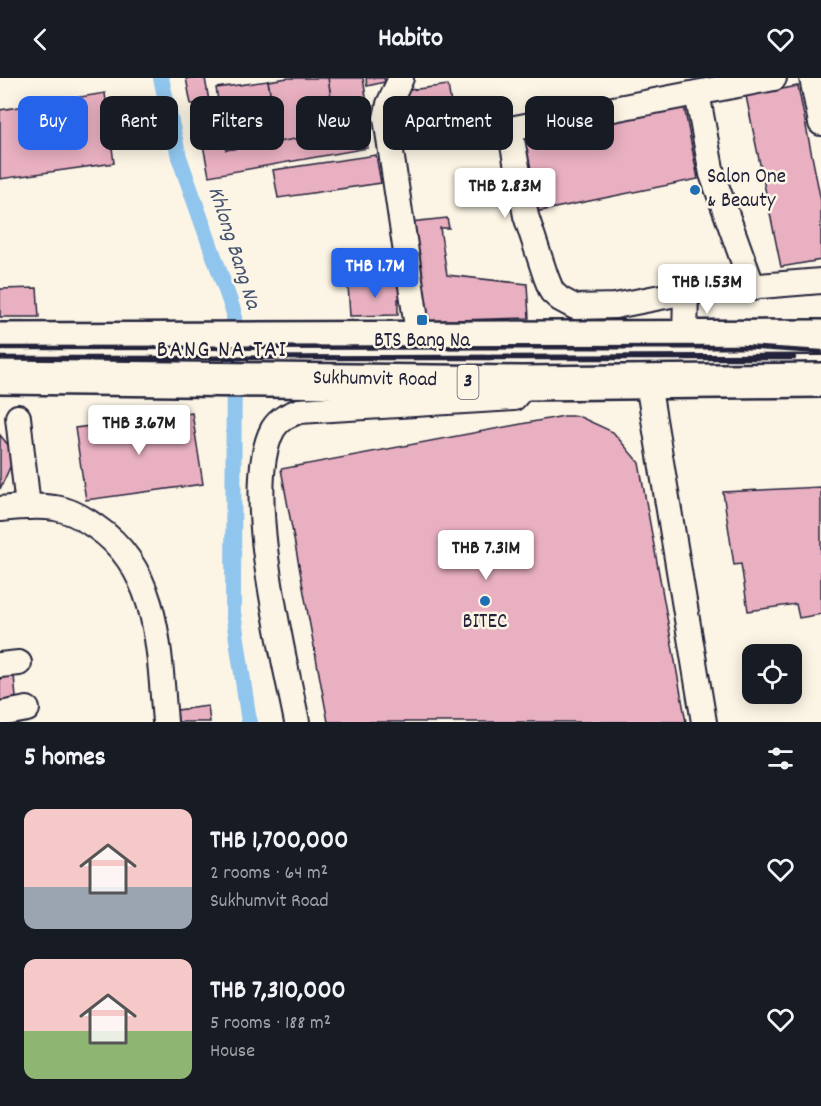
<!DOCTYPE html>
<meta charset="utf-8">
<style>
:root{--surface:#171b24;--page:#20242c;--text:#f1f3f6;--muted:#9ea1a6;--accent:#2563eb}
body{margin:0;font-family:Dekko,sans-serif;background:var(--page);color:var(--text);height:100vh;display:flex;flex-direction:column;font-size:22px;white-space:nowrap}
*{box-sizing:border-box;margin:0}
p{font-size:20px;color:var(--muted)}
.icon{flex:none;width:33px;height:33px;fill:none;stroke:currentColor;stroke-width:2;stroke-linecap:round;stroke-linejoin:round}
.map{position:relative;height:644px;overflow:hidden}
.details{display:flex;flex-direction:column;background:var(--surface);flex:1}
.details>*{flex:none}
.banner{position:absolute;left:18px;top:18px;width:786px;height:54px;display:flex;gap:12px}
.tools{position:absolute;left:742px;top:566px;display:grid;gap:12px}
.tools a{display:grid;place-items:center;width:60px;height:60px;border-radius:12px;background:var(--surface);box-shadow:0 3px 15px #0003;font-size:30px}
.price{position:absolute;translate:-50% -51px;padding:0 14px;border-radius:6px;background:#fff;color:#222;font-size:20px;line-height:39px;filter:drop-shadow(0 2px 3px #0008)}
.price::after{content:'';position:absolute;left:50%;top:36px;width:18px;height:14px;margin-left:-9px;background:inherit;clip-path:polygon(0 0,100% 0,50% 100%)}
.price.on{background:var(--accent);color:#fff}
ul{padding:0;list-style:none}
li{display:flex;align-items:center;gap:18px;height:150px;padding:0 24px}
li span{display:grid;place-items:center;flex:none;width:168px;height:120px;border-radius:12px;color:#555}
li>.icon{margin-inline-start:auto}
span .icon{width:72px;height:72px;fill:#fffc;stroke-width:1}
li b{font-size:26px}
h2{display:flex;justify-content:space-between;align-items:center;height:72px;padding:0 24px;font-size:26px}
.pill{padding:0 21px;border-radius:12px;background:var(--surface);box-shadow:0 3px 15px #0003;font-size:21px;line-height:54px}
.pill.on{background:var(--accent);color:#fff}
header{display:flex;justify-content:space-between;align-items:center;height:78px;padding:0 24px;background:var(--surface);font-size:27px;font-weight:800}
.map>svg:first-child{display:block}
</style>
<header><svg class="icon" aria-label="back" viewBox="0 0 24 24"><path d="M15 5l-7 7 7 7"/></svg>Habito<svg class="icon" aria-label="heart" viewBox="0 0 24 24"><path d="M12 20l-8-8c-3-5 5-10 8-4 3-6 11-1 8 4z"/></svg></header>
<div class="map">
<svg width="821" height="644" viewBox="0 0 821 644">
<rect width="100%" height="100%" fill="#fcf5e5"/>
<filter id="ink" filterUnits="userSpaceOnUse"><feTurbulence type="fractalNoise" baseFrequency=".0167" numOctaves="2"/><feDisplacementMap in="SourceGraphic" scale="12" xChannelSelector="R" yChannelSelector="G"/><feConvolveMatrix kernelMatrix="1 2 1 2 8 2 1 2 1" color-interpolation-filters="sRGB"/></filter>
<g filter="url(#ink)">
<g fill="none" stroke-linecap="round" stroke-linejoin="round">
<polyline stroke="#90c5ed" stroke-width="16" points="161,0 179,79 234,235 233,534 249,644"/>
</g>
<g fill="#e9b0c1" stroke="#22223b" stroke-width="1.5">
<polygon points="186,0 205,0 209,23 218,21 226,72 336,54 328,0 363,0 371,51 366,53 368,70 209,98 195,26 191,26"/>
<polygon points="288,0 328,0 336,54 278,64 268,3"/>
<polygon points="366,0 384,0 385,4 367,8"/>
<polygon points="268,3 278,64 226,72 216,10"/>
<polygon points="448,7 453,38 407,44 402,13"/>
<polygon points="798,8 821,123 821,182 781,189 746,18"/>
<polygon points="105,15 114,85 0,101 0,32"/>
<polygon points="684,28 698,101 530,135 517,62"/>
<polygon points="376,77 381,105 278,120 273,92"/>
<polygon points="447,140 449,150 440,150 447,197 527,206 529,240 425,243 410,144"/>
<polygon points="405,205 405,220 398,221 398,237 350,238 348,207"/>
<polygon points="37,210 39,239 0,239 0,211"/>
<polygon points="192,335 203,406 86,422 75,350"/>
<polygon points="564,338 578,338 613,354 639,385 686,644 328,644 281,391"/>
<polygon points="0,357 9,368 11,387 0,411"/>
<polygon points="821,409 821,536 799,540 796,526 748,533 741,486 734,487 723,414"/>
<polygon points="14,597 16,620 0,623 0,599"/>
<polygon points="208,628 210,644 178,644 177,632"/>
</g>
<g fill="none" stroke-linecap="round" stroke-linejoin="round">
<defs>
<g id="minor">
<polyline points="401,0 389,26 386,40 419,262"/>
<polyline points="774,0 510,51 526,138 546,199 552,214 560,221 575,229 615,228 686,214 821,203"/>
<polyline points="812,0 821,45"/>
<polyline points="697,15 712,96 753,210"/>
<polyline points="685,259 686,214"/>
<polyline points="648,305 704,644"/>
<polyline points="18,339 28,429"/>
<path d="M0,431c18,-2 37,-4 55,-1 14,2 30,11 41,19 64,43 63,126 69,195"/>
<polyline points="0,587 19,585"/>
<polyline points="0,636 27,631"/>
<path d="M297,644c-13,-67 -56,-234 -24,-293 6,-10 15,-14 26,-18l215,-13 6,-7"/>
</g>
<g id="highway">
<polyline points="0,262 821,259"/>
<polyline points="0,299 522,305 821,302"/>
</g>
</defs>
<use href="#minor" stroke="#22223b" stroke-width="28"/>
<use href="#highway" stroke="#22223b" stroke-width="38"/>
<use href="#minor" stroke="#fcf5e5" stroke-width="24"/>
<use href="#highway" stroke="#fcf5e5" stroke-width="33"/>
<g stroke="#22223b" stroke-width="4.5">
<polyline points="0,270 743,269 821,274"/>
<polyline points="0,280 794,280"/>
</g>
</g>
</g>
<g fill="#1f6fb2" stroke="#fcf5e5" stroke-width="2">
<circle cx="695" cy="112" r="6"/>
<rect x="416" y="236" width="12" height="12" rx="3"/>
<circle cx="485" cy="523" r="6"/>
</g>
<g text-anchor="middle" dominant-baseline="central" stroke-width="5" stroke-linejoin="round" paint-order="stroke">
<rect fill="#fcf5e5" stroke="#63616e" stroke-width="1.5" x="457.5" y="287" width="21" height="34" rx="4.5"/>
<g font-size="20" font-weight="bold" fill="#22223b">
<text x="468" y="304">3</text>
</g>
<g font-size="21" fill="#22223b" stroke="#fcf5e5">
<text x="707" y="100" text-anchor="start">Salon One<tspan x="707" dy="24">&amp; Beauty</tspan></text>
<text x="422" y="264">BTS Bang Na</text>
<text x="485" y="545">BITEC</text>
</g>
<g font-size="21" fill="#22223b" stroke="#fcf5e5">
<text transform="translate(375 302) rotate(1)">Sukhumvit Road</text>
</g>
<g font-size="22" font-style="italic" fill="#435370" stroke="#fcf5e5">
<text transform="translate(233 170) rotate(72)">Khlong Bang Na</text>
</g>
<g font-size="24" letter-spacing="1.5" fill="#22223b" stroke="#fcf5e5">
<text x="222" y="273">BANG NA TAI</text>
</g>
</g>
</svg>
<div class="tools">
<a><svg class="icon" aria-label="locate" viewBox="0 0 24 24"><circle cx="12" cy="12" r="6"/><path d="M12 2v4M12 18v4M2 12h4M18 12h4"/></svg></a>
</div>
<b class="price" style="left:505px;top:141px">THB 2.83M</b>
<b class="price on" style="left:375px;top:221px">THB 1.7M</b>
<b class="price" style="left:707px;top:237px">THB 1.53M</b>
<b class="price" style="left:139px;top:378px">THB 3.67M</b>
<b class="price" style="left:486px;top:503px">THB 7.31M</b>
<div class="banner">
<a class="pill on">Buy</a>
<a class="pill">Rent</a>
<a class="pill">Filters</a>
<a class="pill">New</a>
<a class="pill">Apartment</a>
<a class="pill">House</a>
</div>
</div>
<section class="details">
<h2>5 homes<svg class="icon" aria-label="filters" viewBox="0 0 24 24"><path d="M4 7h16M4 17h16"/><circle cx="9" cy="7" r="2"/><circle cx="15" cy="17" r="2"/></svg></h2>
<ul>
<li><span style="background:linear-gradient(#f6c9c9 65%,#9aa5b1 0)"><svg class="icon" aria-label="home" viewBox="0 0 24 24"><path d="M3 11l9-7 9 7M6 9v11h12V9"/></svg></span><div><b>THB 1,700,000</b><p>2 rooms · 64 m²</p><p>Sukhumvit Road</p></div><svg class="icon" aria-label="heart" viewBox="0 0 24 24"><path d="M12 20l-8-8c-3-5 5-10 8-4 3-6 11-1 8 4z"/></svg></li>
<li><span style="background:linear-gradient(#f6c9c9 60%,#8fb573 0)"><svg class="icon" aria-label="home" viewBox="0 0 24 24"><path d="M3 11l9-7 9 7M6 9v11h12V9"/></svg></span><div><b>THB 7,310,000</b><p>5 rooms · 188 m²</p><p>House</p></div><svg class="icon" aria-label="heart" viewBox="0 0 24 24"><path d="M12 20l-8-8c-3-5 5-10 8-4 3-6 11-1 8 4z"/></svg></li>
</ul>
</section>
